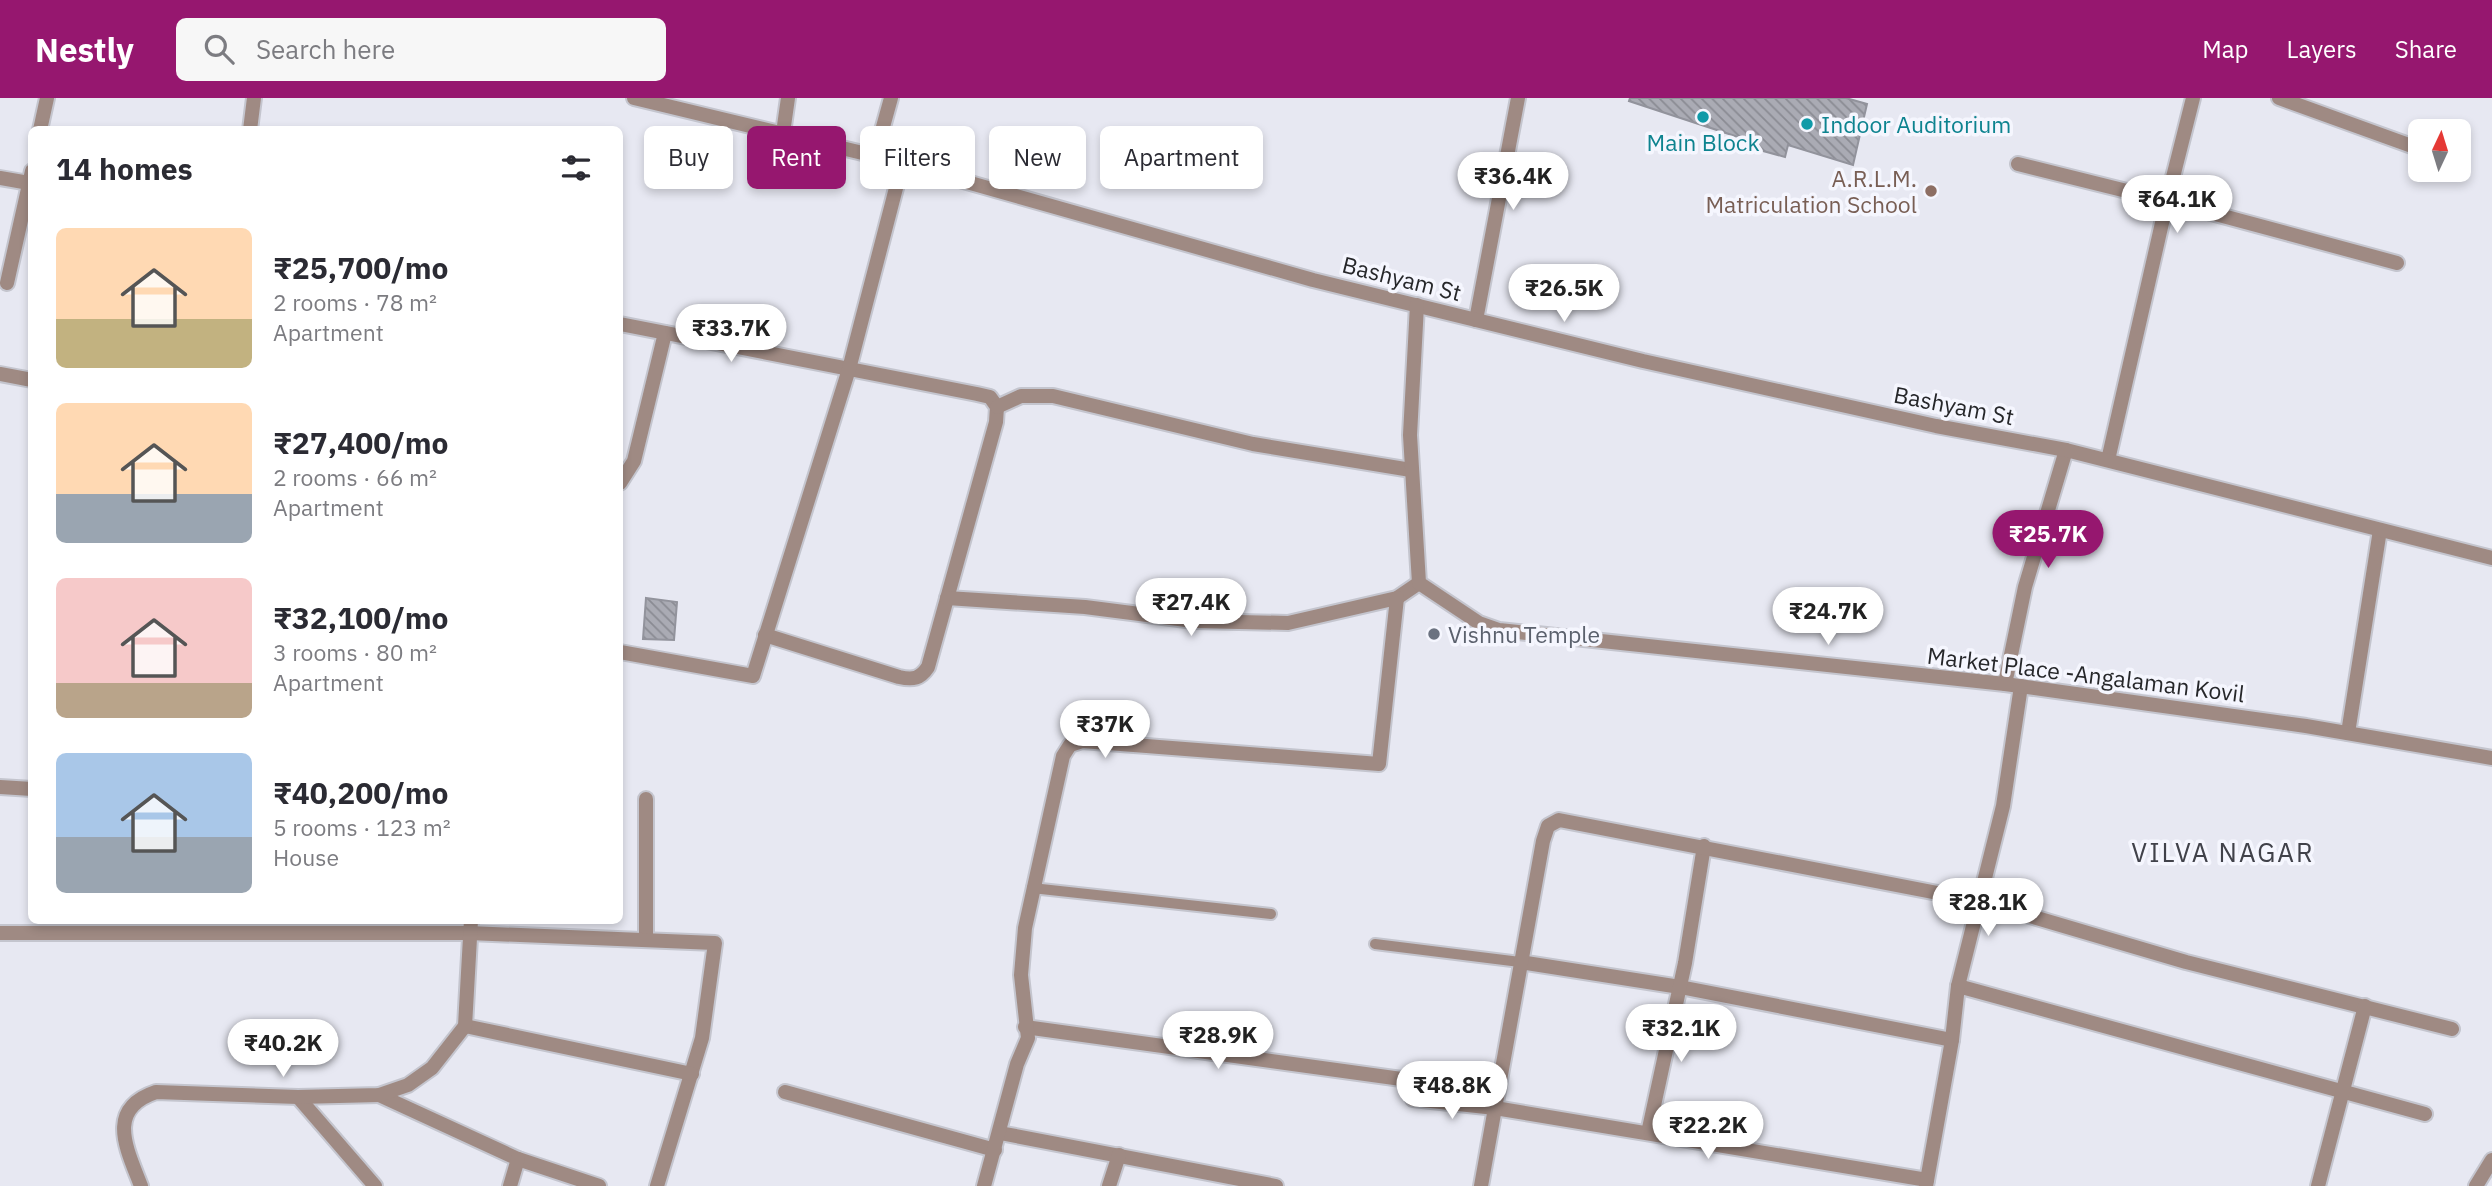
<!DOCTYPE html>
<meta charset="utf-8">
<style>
:root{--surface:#fff;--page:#f7f7f7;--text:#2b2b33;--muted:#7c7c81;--accent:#96176f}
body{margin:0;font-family:"IBM Plex Sans",sans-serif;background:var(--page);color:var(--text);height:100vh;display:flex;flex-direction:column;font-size:26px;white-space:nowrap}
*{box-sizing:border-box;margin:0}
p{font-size:23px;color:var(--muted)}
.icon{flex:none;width:38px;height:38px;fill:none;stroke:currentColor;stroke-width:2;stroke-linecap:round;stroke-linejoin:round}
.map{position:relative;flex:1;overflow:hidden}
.side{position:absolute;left:28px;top:28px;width:595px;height:798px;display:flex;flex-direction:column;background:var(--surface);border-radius:10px;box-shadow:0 4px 10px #0003}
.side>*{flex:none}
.guide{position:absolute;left:644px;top:28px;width:665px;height:63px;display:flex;gap:14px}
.needle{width:46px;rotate:4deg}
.fabs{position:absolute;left:2408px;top:21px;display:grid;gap:14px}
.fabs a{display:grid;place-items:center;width:63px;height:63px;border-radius:10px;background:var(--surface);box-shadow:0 4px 10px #0003;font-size:35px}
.price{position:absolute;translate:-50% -60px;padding:0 16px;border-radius:24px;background:#fff;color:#222;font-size:23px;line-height:46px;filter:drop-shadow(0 2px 4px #0008)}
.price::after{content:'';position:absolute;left:50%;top:42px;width:21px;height:16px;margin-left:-10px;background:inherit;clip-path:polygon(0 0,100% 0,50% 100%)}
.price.current{background:var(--accent);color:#fff}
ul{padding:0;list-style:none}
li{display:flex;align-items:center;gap:21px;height:175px;padding:0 28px}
li span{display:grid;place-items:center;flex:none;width:196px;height:140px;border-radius:10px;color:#555}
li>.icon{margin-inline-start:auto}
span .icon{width:84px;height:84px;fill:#fffc;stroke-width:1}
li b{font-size:30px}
h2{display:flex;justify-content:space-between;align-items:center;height:84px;padding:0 28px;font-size:30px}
.tag{padding:0 24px;border-radius:10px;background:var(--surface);box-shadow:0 4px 10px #0003;font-size:24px;line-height:63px}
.tag.current{background:var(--accent);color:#fff}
header{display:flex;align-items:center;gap:42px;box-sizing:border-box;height:98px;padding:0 35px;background:var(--accent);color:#fff}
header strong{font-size:33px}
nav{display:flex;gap:38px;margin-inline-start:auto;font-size:24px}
.search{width:490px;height:63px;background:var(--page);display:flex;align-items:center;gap:18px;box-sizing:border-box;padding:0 24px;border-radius:10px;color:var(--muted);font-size:26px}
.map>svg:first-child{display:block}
</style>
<header>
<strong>Nestly</strong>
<div class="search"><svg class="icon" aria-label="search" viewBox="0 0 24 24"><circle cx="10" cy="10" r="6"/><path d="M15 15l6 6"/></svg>Search here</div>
<nav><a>Map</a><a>Layers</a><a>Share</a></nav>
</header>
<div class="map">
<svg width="2492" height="1088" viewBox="0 0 2492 1088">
<defs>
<pattern id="building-back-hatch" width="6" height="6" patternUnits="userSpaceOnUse" patternTransform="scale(1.75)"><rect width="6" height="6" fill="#aaabb4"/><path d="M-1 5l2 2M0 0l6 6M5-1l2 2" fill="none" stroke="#8a8b93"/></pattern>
</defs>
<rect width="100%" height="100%" fill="#e7e8f2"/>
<g fill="url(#building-back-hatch)" stroke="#92939c" stroke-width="2">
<polygon points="1630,0 1846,0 1867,6 1853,67 1788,47 1785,59 1745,48 1747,42 1629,3"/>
<polygon points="646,500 677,504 674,542 643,541"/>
</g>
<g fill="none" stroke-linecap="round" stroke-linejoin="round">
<defs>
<g id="service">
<polyline points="1032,790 1271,816"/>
<polyline points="1375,846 1520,864"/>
</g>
<g id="minor">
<polyline points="2279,0 2420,51"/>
<polyline points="40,32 47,0"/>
<polyline points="250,32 254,0"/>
<polyline points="783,35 788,0"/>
<polyline points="875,58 891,0"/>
<polyline points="2018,66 2167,103 2193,0"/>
<polyline points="0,80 29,85"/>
<polyline points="7,185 32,73"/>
<polyline points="1476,222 1518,0"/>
<path d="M620,226l357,70 13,3 7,10 -1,15 -68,245c-8,12 -15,13 -29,10l-134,-42"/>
<polyline points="0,276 32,282"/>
<polyline points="997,309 1021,298 1053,298 1253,346 1411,372"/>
<polyline points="2108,362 2167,103 2397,165"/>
<polyline points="620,385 634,363 665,235"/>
<polyline points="947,500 1085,509 1194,523 1288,525 1397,500 1419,485"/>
<polyline points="620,554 753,578 849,271 902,67"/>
<polyline points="2005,586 2025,489 2066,352"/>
<polyline points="2348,635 2380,432"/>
<polyline points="0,689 32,691"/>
<polyline points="646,701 646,842"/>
<polyline points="0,835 469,835 715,845 702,940 657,1088"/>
<polyline points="1520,864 1680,889 1952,942"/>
<polyline points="1958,888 2425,1016"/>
<polyline points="465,928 692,976"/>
<polyline points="1025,929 1416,983"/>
<polyline points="785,994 995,1052"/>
<polyline points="379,997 518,1061 599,1088"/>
<polyline points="298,999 375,1088"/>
<polyline points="1413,1001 1495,1010 1927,1082"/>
<polyline points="1000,1035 1276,1088"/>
<polyline points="1648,1035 1685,865 1704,748"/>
<path d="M141,1088c-14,-37 -36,-77 15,-94l142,5 81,-2 29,-10 24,-17 33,-42 6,-106"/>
<polyline points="510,1088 518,1061"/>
<polyline points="984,1088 1017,966 1028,940 1021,877 1025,830 1063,658 1070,647 1082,643 1379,666 1397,500"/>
<polyline points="1109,1088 1119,1057"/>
<polyline points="1481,1088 1543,743 1548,728 1559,722 1979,803 2186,864 2452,931"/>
<polyline points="1926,1088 1952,942 1958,888 2003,708 2021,588"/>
<polyline points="2318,1088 2365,908"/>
</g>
<g id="tertiary">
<polyline points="634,0 875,58 1313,182 1643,263 1936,328 2066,352 2492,460"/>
<polyline points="1417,207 1410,337 1419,485 1479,525 1499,532 2005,586 2306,628 2492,660"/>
<polyline points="2476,1088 2492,1062"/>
</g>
</defs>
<use href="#service" stroke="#c4c5ce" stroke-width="14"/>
<use href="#minor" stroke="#c4c5ce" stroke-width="18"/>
<use href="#tertiary" stroke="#c4c5ce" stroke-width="18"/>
<use href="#service" stroke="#9f8a83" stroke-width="10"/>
<use href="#minor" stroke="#9f8a83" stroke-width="14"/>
<use href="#tertiary" stroke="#9f8a83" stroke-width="14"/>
</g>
<g fill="#0f9aa8" stroke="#f5f6fe" stroke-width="2.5">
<circle cx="1703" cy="19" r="7"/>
<circle cx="1807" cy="26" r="7"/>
</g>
<circle fill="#8d6e63" stroke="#f5f6fe" stroke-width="2.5" cx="1931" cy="93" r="7"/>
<circle fill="#6b7280" stroke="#f5f6fe" stroke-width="2.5" cx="1434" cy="536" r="7"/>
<g text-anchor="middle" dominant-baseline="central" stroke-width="7" stroke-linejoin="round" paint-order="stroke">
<g font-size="23" fill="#0d838f" stroke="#f5f6fe" text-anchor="start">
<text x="1821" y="26">Indoor Auditorium</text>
<text x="1703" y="44" text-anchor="middle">Main Block</text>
</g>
<g font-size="23" fill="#785e54" stroke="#f5f6fe" text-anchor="end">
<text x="1917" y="80">A.R.L.M.<tspan x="1917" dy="26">Matriculation School</tspan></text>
</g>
<g font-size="23" fill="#26272a" stroke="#f5f6fe">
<text transform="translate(1402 180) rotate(14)">Bashyam St</text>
<text transform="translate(1954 307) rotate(11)">Bashyam St</text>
<text transform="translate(2086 576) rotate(7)">Market Place -Angalaman Kovil</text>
</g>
<g font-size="23" fill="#5b616d" stroke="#f5f6fe" text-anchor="start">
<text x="1448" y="536">Vishnu Temple</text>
</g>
<g font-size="26" letter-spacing="2" fill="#41424a" stroke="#f5f6fe">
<text x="2223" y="754">VILVA NAGAR</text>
</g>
</g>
</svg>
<div class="fabs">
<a><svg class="needle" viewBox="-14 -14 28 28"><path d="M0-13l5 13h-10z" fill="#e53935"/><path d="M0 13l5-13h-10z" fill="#7c7c81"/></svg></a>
</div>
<b class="price" style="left:1513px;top:114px">₹36.4K</b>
<b class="price" style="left:2177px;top:137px">₹64.1K</b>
<b class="price" style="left:1564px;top:226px">₹26.5K</b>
<b class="price" style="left:731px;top:266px">₹33.7K</b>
<b class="price current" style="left:2048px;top:472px">₹25.7K</b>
<b class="price" style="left:1191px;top:540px">₹27.4K</b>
<b class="price" style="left:1828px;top:549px">₹24.7K</b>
<b class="price" style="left:1105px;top:662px">₹37K</b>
<b class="price" style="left:1988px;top:840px">₹28.1K</b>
<b class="price" style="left:1681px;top:966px">₹32.1K</b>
<b class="price" style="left:1218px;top:973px">₹28.9K</b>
<b class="price" style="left:283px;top:981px">₹40.2K</b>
<b class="price" style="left:1452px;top:1023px">₹48.8K</b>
<b class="price" style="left:1708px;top:1063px">₹22.2K</b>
<div class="guide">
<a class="tag">Buy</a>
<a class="tag current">Rent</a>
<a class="tag">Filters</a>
<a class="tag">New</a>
<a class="tag">Apartment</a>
</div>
<section class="side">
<h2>14 homes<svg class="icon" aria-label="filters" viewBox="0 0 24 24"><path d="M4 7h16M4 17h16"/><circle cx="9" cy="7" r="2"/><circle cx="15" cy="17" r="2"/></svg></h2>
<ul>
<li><span style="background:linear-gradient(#ffd9b3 65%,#c2b280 0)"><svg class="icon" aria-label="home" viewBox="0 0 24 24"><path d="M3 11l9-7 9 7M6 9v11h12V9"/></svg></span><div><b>₹25,700/mo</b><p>2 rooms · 78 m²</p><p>Apartment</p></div></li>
<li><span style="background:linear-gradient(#ffd9b3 65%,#9aa5b1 0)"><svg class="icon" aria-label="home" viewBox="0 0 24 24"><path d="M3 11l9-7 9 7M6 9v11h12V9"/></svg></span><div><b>₹27,400/mo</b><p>2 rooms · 66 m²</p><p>Apartment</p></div></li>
<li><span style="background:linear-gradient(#f6c9c9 75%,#b9a48a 0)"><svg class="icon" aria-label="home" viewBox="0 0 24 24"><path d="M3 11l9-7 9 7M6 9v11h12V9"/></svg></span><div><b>₹32,100/mo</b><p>3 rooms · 80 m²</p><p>Apartment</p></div></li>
<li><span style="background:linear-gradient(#a9c7e8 60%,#9aa5b1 0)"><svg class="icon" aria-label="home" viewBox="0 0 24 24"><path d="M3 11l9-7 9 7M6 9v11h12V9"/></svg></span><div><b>₹40,200/mo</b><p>5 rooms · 123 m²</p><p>House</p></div></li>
</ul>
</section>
</div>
